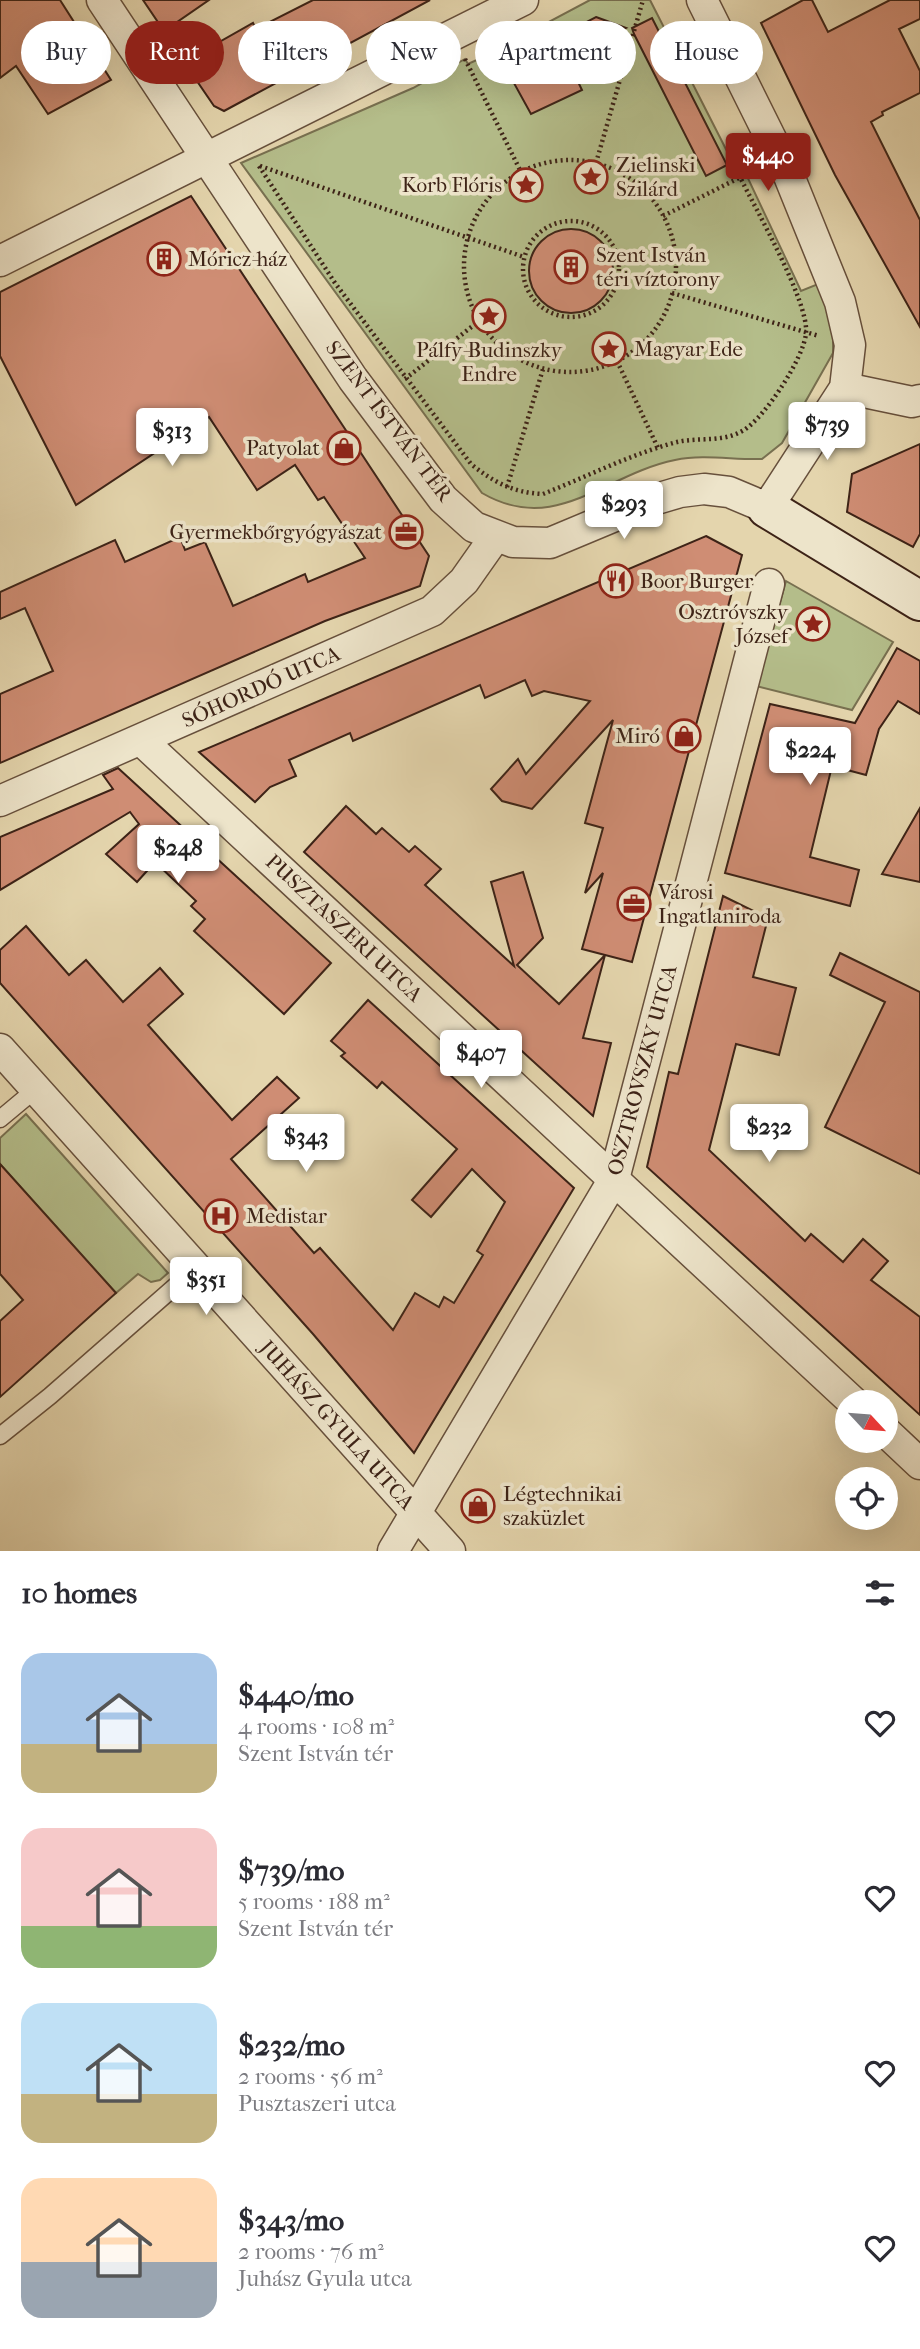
<!DOCTYPE html>
<meta charset="utf-8">
<style>
:root{--surface:#fff;--page:#f2f2f3;--text:#2b2b33;--muted:#7c7c81;--accent:#8f2418}
body{margin:0;font-family:"IM FELL French Canon",serif;background:var(--page);color:var(--text);height:100vh;display:flex;flex-direction:column;font-size:26px;white-space:nowrap}
*{box-sizing:border-box;margin:0}
p{font-size:23px;color:var(--muted)}
.icon{flex:none;width:38px;height:38px;fill:none;stroke:currentColor;stroke-width:2;stroke-linecap:round;stroke-linejoin:round}
.map{position:relative;height:1551px;overflow:hidden}
.panel{display:flex;flex-direction:column;background:var(--surface);flex:1}
.panel>*{flex:none}
.hud{position:absolute;left:21px;top:21px;width:878px;height:63px;display:flex;gap:14px}
.needle{width:46px;rotate:116deg}
.controls{position:absolute;left:835px;top:1390px;display:grid;gap:14px}
.controls a{display:grid;place-items:center;width:63px;height:63px;border-radius:50%;background:var(--surface);box-shadow:0 7px 28px #0002;font-size:35px}
.price{position:absolute;translate:-50% -60px;padding:0 16px;border-radius:7px;background:#fff;color:#222;font-size:23px;line-height:46px;filter:drop-shadow(0 2px 4px #0008)}
.price::after{content:'';position:absolute;left:50%;top:42px;width:21px;height:16px;margin-left:-10px;background:inherit;clip-path:polygon(0 0,100% 0,50% 100%)}
.price.on{background:var(--accent);color:#fff}
ul{padding:0;list-style:none}
li{display:flex;align-items:center;gap:21px;height:175px;padding:0 21px}
li span{display:grid;place-items:center;flex:none;width:196px;height:140px;border-radius:21px;color:#555}
li>.icon{margin-inline-start:auto}
span .icon{width:84px;height:84px;fill:#fffc;stroke-width:1}
li b{font-size:30px}
h2{display:flex;justify-content:space-between;align-items:center;height:84px;padding:0 21px;font-size:30px}
.tag{padding:0 24px;border-radius:32px;background:var(--surface);box-shadow:0 7px 28px #0002;font-size:24px;line-height:63px}
.tag.on{background:var(--accent);color:#fff}
.map>svg:first-child{display:block}
</style>
<div class="map">
<svg width="920" height="1551" viewBox="0 0 920 1551">
<rect width="100%" height="100%" fill="#e4d5ad"/>
<filter id="stains"><feTurbulence type="fractalNoise" baseFrequency=".00286" numOctaves="4"/><feColorMatrix values="0 0 0 0 .2 0 0 0 0 .09 0 0 0 0 .02 0 0 0 .5 -.17"/></filter>
<radialGradient id="worn" r=".72"><stop offset=".6" stop-color="#630" stop-opacity="0"/><stop offset="1" stop-color="#630" stop-opacity=".3"/></radialGradient>
<g fill="#b4bd8a" stroke="#787050" stroke-width="2">
<path d="M590,0h60l83,163 13,11 55,117 22,-9 10,31v40l-51,90 -20,16c-29,1 -58,-5 -87,1 -70,14 -119,76 -193,33l-241,-330 172,-75 52,-29 3,5 11,-5z"/>
<polygon points="786,581 893,642 852,710 756,686"/>
<polygon points="26,1114 168,1273 160,1280 151,1282 138,1274 116,1293 0,1164 0,1138"/>
</g>
<g fill="#cf8d74" stroke="#3d2317" stroke-width="2">
<polygon points="0,0 60,0 111,80 48,114 16,66 0,78"/>
<polygon points="143,0 209,0 164,31"/>
<polygon points="313,0 430,0 224,111 214,106 184,62 253,23 256,29"/>
<polygon points="803,0 812,0 828,32 890,0 920,0 920,19 899,29 920,71 920,93 882,112 883,115 871,122 920,220 920,327 835,175 761,23"/>
<polygon points="596,17 626,28 567,59 582,90 531,114 504,65"/>
<polygon points="652,18 727,165 706,176 634,34 632,28"/>
<polygon points="191,196 429,556 420,586 325,621 0,763 0,694 53,671 25,608 0,619 0,592 115,540 125,562 180,537 185,550 205,542 233,606 305,574 308,582 365,558 324,497 318,500 295,465 257,490 209,417 76,505 0,356 0,292"/>
<circle cx="571" cy="271" r="42"/>
<polygon points="920,444 920,534 913,547 847,512 852,474"/>
<polygon points="706,536 742,555 632,962 582,949 603,873 585,893 603,828 585,823 613,720 532,809 502,801 491,789 518,759 526,774 590,701 544,691 532,696 525,680 485,698 480,685 353,741 350,733 289,760 296,776 270,787 255,802 199,752"/>
<polygon points="897,648 920,661 920,714 898,701 879,729 866,775 832,766 810,857 859,870 850,906 725,873 770,704 855,723"/>
<polygon points="118,768 331,963 284,1014 194,931 205,919 191,906 196,901 155,862 137,882 106,854 139,824 130,812 0,890 0,837 113,789 103,775"/>
<polygon points="346,806 376,834 382,828 409,852 415,846 441,869 425,885 514,966 491,882 523,872 543,938 517,965 559,1004 605,955 583,1038 611,1043 593,1116 304,852"/>
<polygon points="920,808 920,882 882,874"/>
<polygon points="723,896 768,918 753,977 796,988 779,1055 736,1044 709,1150 805,1241 811,1234 843,1262 863,1239 888,1261 871,1280 920,1317 920,1415 647,1167 669,1072 678,1074"/>
<polygon points="26,926 69,975 86,960 123,1002 160,968 183,994 148,1025 232,1120 277,1077 299,1098 231,1159 314,1253 320,1248 393,1330 415,1293 439,1307 444,1297 454,1303 483,1255 477,1251 505,1202 472,1169 431,1217 412,1200 457,1149 382,1082 377,1088 341,1056 345,1053 331,1041 368,1000 574,1188 414,1453 313,1334 0,983 0,950"/>
<polygon points="840,953 920,992 920,1174 825,1127 885,1002 830,975"/>
<polygon points="0,1164 116,1293 0,1397 0,1321 23,1300 0,1274"/>
</g>
<g fill="none" stroke-linecap="round" stroke-linejoin="round">
<defs>
<g id="lane">
<polyline points="0,1119 36,1089"/>
<polyline points="0,1436 50,1396 196,1268"/>
</g>
<g id="street">
<polyline points="102,0 353,379 443,499 474,527 513,542 550,543 653,500 680,492 704,489 729,492 767,508 845,388 850,345 840,302 787,171 702,0"/>
<polyline points="0,261 523,0"/>
<polyline points="845,388 912,402 920,400"/>
<polyline points="142,741 853,1402"/>
<polyline points="0,801 432,611 464,581 495,537"/>
<polyline points="0,1049 450,1551"/>
<polyline points="886,1432 920,1464"/>
<polyline points="393,1551 614,1179 769,584"/>
</g>
<polyline id="secondary" points="767,508 920,601"/>
</defs>
<use href="#lane" stroke="#67503c" stroke-width="19"/>
<use href="#street" stroke="#67503c" stroke-width="33"/>
<use href="#secondary" stroke="#3d2317" stroke-width="42"/>
<g stroke="#3d2317" stroke-width="4.5" stroke-dasharray="2 3.5" stroke-linecap="butt">
<polyline points="465,59 521,172"/>
<circle cx="570" cy="266" r="106"/>
<polyline points="596,163 643,0"/>
<path d="M259,166l76,117 136,181c22,18 43,29 72,30 43,-17 88,-40 134,-52 22,-5 46,1 67,-12 21,-13 60,-72 62,-97 3,-31 -51,-125 -66,-156"/>
<polyline points="260,166 524,257"/>
<polyline points="663,216 753,171"/>
<circle cx="571" cy="269" r="48"/>
<polyline points="672,293 819,336"/>
<polyline points="617,361 658,448"/>
<polyline points="405,379 479,321"/>
<polyline points="507,487 543,369"/>
</g>
<use href="#lane" stroke="#ede4ca" stroke-width="16"/>
<use href="#street" stroke="#ede4ca" stroke-width="30"/>
<use href="#secondary" stroke="#ede4ca" stroke-width="38"/>
</g>
<defs>
<symbol id="sight-ring" viewBox="-11 -11 22 22"><circle r="9.5" fill="#ede4ca" stroke="#8f2418" stroke-width="1.5"/><path d="M0-6L1.8-2.2L6-1.7L2.9 1.2L3.7 5.4L0 3.3L-3.7 5.4L-2.9 1.2L-6-1.7L-1.8-2.2Z" fill="#8f2418"/></symbol>
<symbol id="building-ring" viewBox="-11 -11 22 22"><circle r="9.5" fill="#ede4ca" stroke="#8f2418" stroke-width="1.5"/><path d="M-4-6H4V6H1V3H-1V6H-4ZM-2.5-4.3h1.7v1.8h-1.7ZM.8-4.3h1.7v1.8H.8ZM-2.5-1h1.7V.8h-1.7ZM.8-1h1.7V.8H.8Z" fill="#8f2418"/></symbol>
<symbol id="shop-ring" viewBox="-11 -11 22 22"><circle r="9.5" fill="#ede4ca" stroke="#8f2418" stroke-width="1.5"/><path d="M-5-2.5h2.3a2.7 3.5 0 0 1 5.4 0H5L5.5 6h-11ZM-1.5-2.5h3a1.5 2.3 0 0 0-3 0Z" fill="#8f2418"/></symbol>
<symbol id="office-ring" viewBox="-11 -11 22 22"><circle r="9.5" fill="#ede4ca" stroke="#8f2418" stroke-width="1.5"/><path d="M-6-3h4V-5.5h4V-3h4V5H-6ZM-1-4.5V-3h2v-1.5ZM-6 0V1H6V0Z" fill="#8f2418"/></symbol>
<symbol id="restaurant-ring" viewBox="-11 -11 22 22"><circle r="9.5" fill="#ede4ca" stroke="#8f2418" stroke-width="1.5"/><path d="M-5-6h1v4h1v-4h1v4h1v-4h1v5L-1.5 .5V6h-2V.5L-5-1ZM5-6V6H3V1.5H1.5Q1.5-4 5-6Z" fill="#8f2418"/></symbol>
<symbol id="hospital-ring" viewBox="-11 -11 22 22"><circle r="9.5" fill="#ede4ca" stroke="#8f2418" stroke-width="1.5"/><path d="M-5-5h3v3.5h4V-5h3V5h-3V1.5h-4V5h-3Z" fill="#8f2418"/></symbol>
</defs>
<g fill-rule="evenodd">
<use href="#sight-ring" x="572" y="158" width="38" height="38"/>
<use href="#sight-ring" x="507" y="166" width="38" height="38"/>
<use href="#building-ring" x="145" y="240" width="38" height="38"/>
<use href="#building-ring" x="552" y="248" width="38" height="38"/>
<use href="#sight-ring" x="470" y="297" width="38" height="38"/>
<use href="#sight-ring" x="590" y="330" width="38" height="38"/>
<use href="#shop-ring" x="325" y="429" width="38" height="38"/>
<use href="#office-ring" x="387" y="513" width="38" height="38"/>
<use href="#restaurant-ring" x="597" y="562" width="38" height="38"/>
<use href="#sight-ring" x="794" y="605" width="38" height="38"/>
<use href="#shop-ring" x="665" y="717" width="38" height="38"/>
<use href="#office-ring" x="615" y="885" width="38" height="38"/>
<use href="#hospital-ring" x="202" y="1197" width="38" height="38"/>
<use href="#shop-ring" x="459" y="1487" width="38" height="38"/>
</g>
<g text-anchor="middle" dominant-baseline="central" stroke-width="7" stroke-linejoin="round" paint-order="stroke">
<g font-size="21" fill="#3d2317" stroke="#ede4ca" text-anchor="start">
<text x="616" y="165">Zielinski<tspan x="616" dy="24">Szilárd</tspan></text>
<text x="502" y="185" text-anchor="end">Korb Flóris</text>
<text x="596" y="255">Szent István<tspan x="596" dy="24">téri víztorony</tspan></text>
<text x="188" y="259">Móricz-ház</text>
<text x="634" y="349">Magyar Ede</text>
<text x="489" y="350" text-anchor="middle">Pálfy-Budinszky<tspan x="489" dy="24">Endre</tspan></text>
<text x="320" y="448" text-anchor="end">Patyolat</text>
<text x="382" y="532" text-anchor="end">Gyermekbőrgyógyászat</text>
<text x="640" y="581">Boor Burger</text>
<text x="788" y="612" text-anchor="end">Osztróvszky<tspan x="788" dy="24">József</tspan></text>
<text x="660" y="736" text-anchor="end">Miró</text>
<text x="658" y="892">Városi<tspan x="658" dy="24">Ingatlaniroda</tspan></text>
<text x="246" y="1216">Medistar</text>
<text x="503" y="1494">Légtechnikai<tspan x="503" dy="24">szaküzlet</tspan></text>
</g>
<g font-size="21" fill="#3d2317" stroke="#ede4ca">
<text transform="translate(389 421) rotate(53)">SZENT ISTVÁN TÉR</text>
<text transform="translate(261 687) rotate(-24)">SÓHORDÓ UTCA</text>
<text transform="translate(344 928) rotate(43)">PUSZTASZERI UTCA</text>
<text transform="translate(642 1070) rotate(-75)">OSZTROVSZKY UTCA</text>
<text transform="translate(337 1425) rotate(48)">JUHÁSZ GYULA UTCA</text>
</g>
</g>
<rect width="100%" height="100%" filter="url(#stains)"/>
<rect width="100%" height="100%" fill="url(#worn)"/>
</svg>
<div class="controls">
<a><svg class="needle" viewBox="-14 -14 28 28"><path d="M0-13l5 13h-10z" fill="#e53935"/><path d="M0 13l5-13h-10z" fill="#7c7c81"/></svg></a>
<a><svg class="icon" aria-label="locate" viewBox="0 0 24 24"><circle cx="12" cy="12" r="6"/><path d="M12 2v4M12 18v4M2 12h4M18 12h4"/></svg></a>
</div>
<b class="price on" style="left:768px;top:193px">$440</b>
<b class="price" style="left:827px;top:462px">$739</b>
<b class="price" style="left:172px;top:468px">$313</b>
<b class="price" style="left:624px;top:541px">$293</b>
<b class="price" style="left:810px;top:787px">$224</b>
<b class="price" style="left:178px;top:885px">$248</b>
<b class="price" style="left:481px;top:1090px">$407</b>
<b class="price" style="left:769px;top:1164px">$232</b>
<b class="price" style="left:306px;top:1174px">$343</b>
<b class="price" style="left:206px;top:1317px">$351</b>
<div class="hud">
<a class="tag">Buy</a>
<a class="tag on">Rent</a>
<a class="tag">Filters</a>
<a class="tag">New</a>
<a class="tag">Apartment</a>
<a class="tag">House</a>
</div>
</div>
<section class="panel">
<h2>10 homes<svg class="icon" aria-label="filters" viewBox="0 0 24 24"><path d="M4 7h16M4 17h16"/><circle cx="9" cy="7" r="2"/><circle cx="15" cy="17" r="2"/></svg></h2>
<ul>
<li><span style="background:linear-gradient(#a9c7e8 65%,#c2b280 0)"><svg class="icon" aria-label="home" viewBox="0 0 24 24"><path d="M3 11l9-7 9 7M6 9v11h12V9"/></svg></span><div><b>$440/mo</b><p>4 rooms · 108 m²</p><p>Szent István tér</p></div><svg class="icon" aria-label="heart" viewBox="0 0 24 24"><path d="M12 20l-8-8c-3-5 5-10 8-4 3-6 11-1 8 4z"/></svg></li>
<li><span style="background:linear-gradient(#f6c9c9 70%,#8fb573 0)"><svg class="icon" aria-label="home" viewBox="0 0 24 24"><path d="M3 11l9-7 9 7M6 9v11h12V9"/></svg></span><div><b>$739/mo</b><p>5 rooms · 188 m²</p><p>Szent István tér</p></div><svg class="icon" aria-label="heart" viewBox="0 0 24 24"><path d="M12 20l-8-8c-3-5 5-10 8-4 3-6 11-1 8 4z"/></svg></li>
<li><span style="background:linear-gradient(#bfe0f5 65%,#c2b280 0)"><svg class="icon" aria-label="home" viewBox="0 0 24 24"><path d="M3 11l9-7 9 7M6 9v11h12V9"/></svg></span><div><b>$232/mo</b><p>2 rooms · 56 m²</p><p>Pusztaszeri utca</p></div><svg class="icon" aria-label="heart" viewBox="0 0 24 24"><path d="M12 20l-8-8c-3-5 5-10 8-4 3-6 11-1 8 4z"/></svg></li>
<li><span style="background:linear-gradient(#ffd9b3 60%,#9aa5b1 0)"><svg class="icon" aria-label="home" viewBox="0 0 24 24"><path d="M3 11l9-7 9 7M6 9v11h12V9"/></svg></span><div><b>$343/mo</b><p>2 rooms · 76 m²</p><p>Juhász Gyula utca</p></div><svg class="icon" aria-label="heart" viewBox="0 0 24 24"><path d="M12 20l-8-8c-3-5 5-10 8-4 3-6 11-1 8 4z"/></svg></li>
</ul>
</section>
